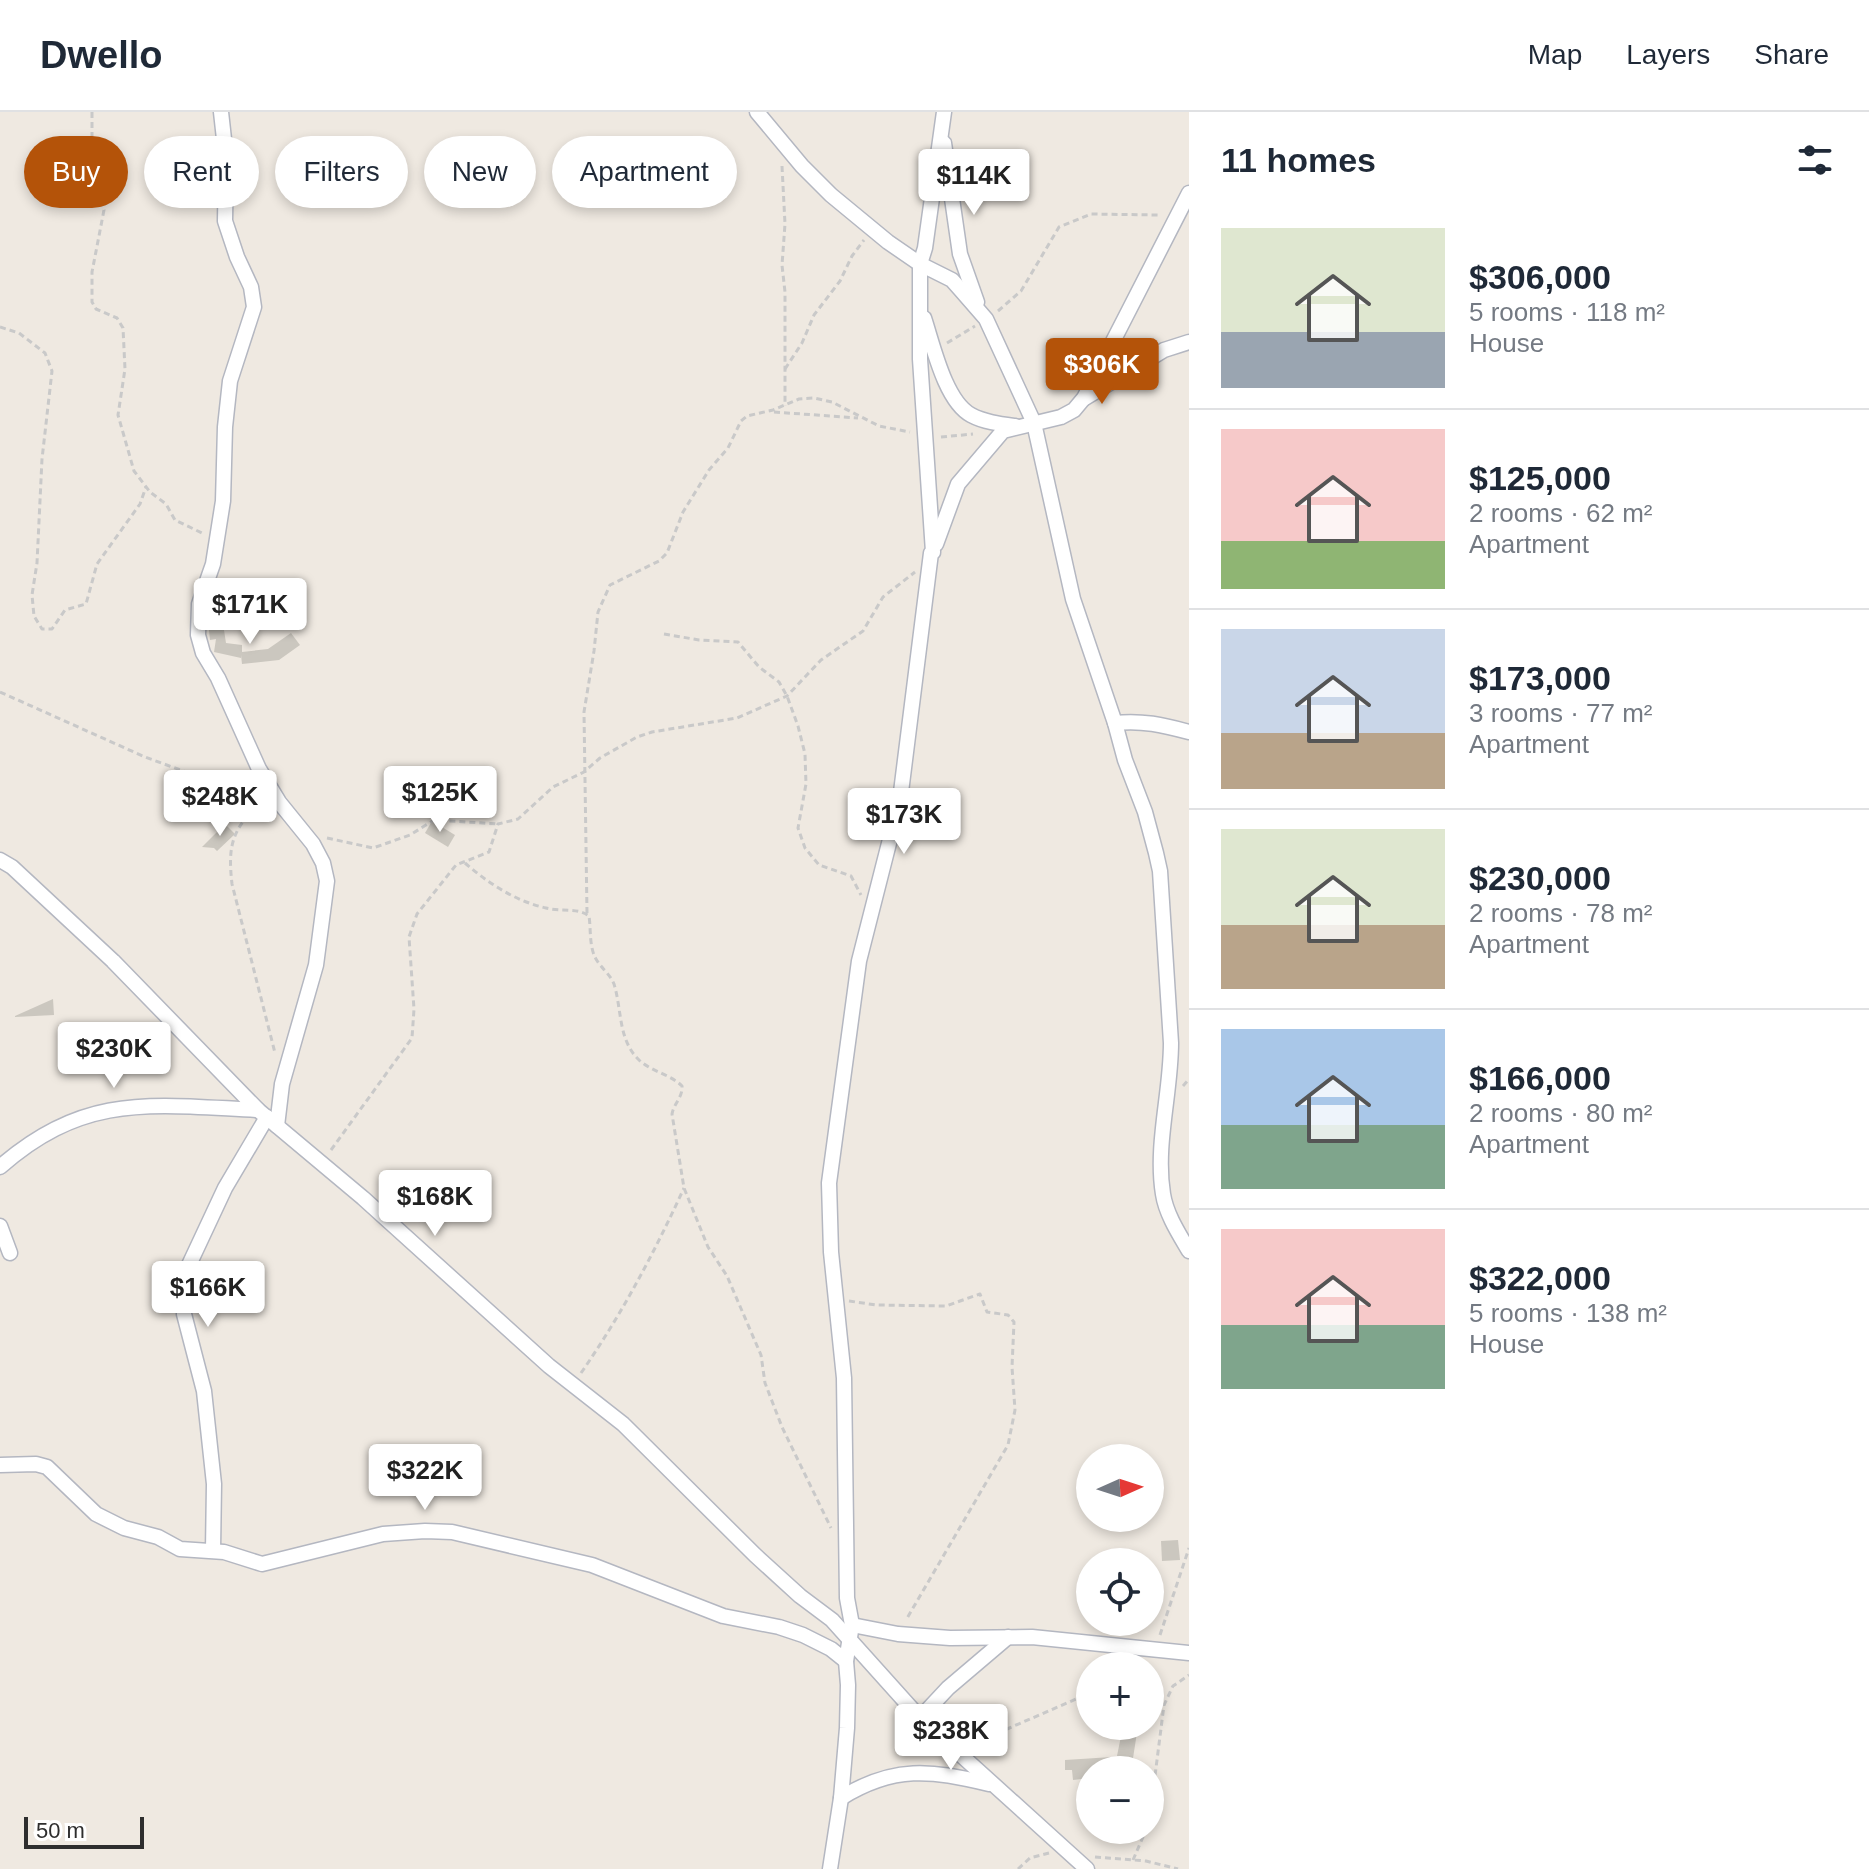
<!DOCTYPE html>
<meta charset="utf-8">
<style>
:root{--surface:#fff;--page:#f6f6f7;--text:#1f2937;--muted:#747a83;--line:#e0e1e3;--accent:#b45309}
body{margin:0;font-family:Helvetica,sans-serif;background:var(--page);color:var(--text);height:100vh;display:flex;flex-direction:column;font-size:30px;white-space:nowrap}
*{box-sizing:border-box;margin:0}
p{font-size:26px;color:var(--muted)}
.icon{flex:none;width:44px;height:44px;fill:none;stroke:currentColor;stroke-width:2;stroke-linecap:round;stroke-linejoin:round}
.map{position:relative;flex:1;overflow:hidden}
.sheet{display:flex;flex-direction:column;background:var(--surface);width:680px}
.sheet>*{flex:none}
.banner{position:absolute;left:24px;top:24px;width:760px;height:72px;display:flex;gap:16px}
.needle{width:52px;rotate:87deg}
.tools{position:absolute;left:1076px;top:1332px;display:grid;gap:16px}
.tools a{display:grid;place-items:center;width:88px;height:88px;border-radius:50%;background:var(--surface);box-shadow:0 4px 12px #0003;font-size:40px}
.scale{position:absolute;left:24px;bottom:20px;width:120px;box-sizing:border-box;padding-left:8px;border:4px solid #2e2e2e;border-top:0;font-size:22px;line-height:28px;white-space:nowrap;color:#2e2e2e;-webkit-text-stroke:6px #fff;paint-order:stroke}
.price{position:absolute;translate:-50% -68px;padding:0 18px;border-radius:8px;background:#fff;color:#222;font-size:26px;line-height:52px;filter:drop-shadow(0 2px 4px #0008)}
.price::after{content:'';position:absolute;left:50%;top:48px;width:24px;height:18px;margin-left:-12px;background:inherit;clip-path:polygon(0 0,100% 0,50% 100%)}
.price.current{background:var(--accent);color:#fff}
ul{padding:0;list-style:none}
li{display:flex;align-items:center;gap:24px;height:200px;padding:0 32px}
li+li{border-top:2px solid var(--line)}
li span{display:grid;place-items:center;flex:none;width:224px;height:160px;border-radius:0px;color:#555}
li>.icon{margin-inline-start:auto}
span .icon{width:96px;height:96px;fill:#fffc;stroke-width:1}
li b{font-size:34px}
h2{display:flex;justify-content:space-between;align-items:center;height:96px;padding:0 32px;font-size:34px}
.tag{padding:0 28px;border-radius:36px;background:var(--surface);box-shadow:0 4px 12px #0003;font-size:28px;line-height:72px}
.tag.current{background:var(--accent);color:#fff}
header{display:flex;align-items:center;gap:48px;box-sizing:border-box;height:112px;padding:0 40px;background:var(--surface);border-bottom:2px solid var(--line)}
header strong{font-size:38px}
nav{display:flex;gap:44px;margin-inline-start:auto;font-size:28px}
main{display:flex;flex:1;min-height:0}
.map>svg:first-child{display:block}
</style>
<header>
<strong>Dwello</strong>
<nav><a>Map</a><a>Layers</a><a>Share</a></nav>
</header>
<main>
<div class="map">
<svg width="1189" height="1757" viewBox="0 0 1189 1757">
<rect width="100%" height="100%" fill="#efe9e1"/>
<g fill="#cbc7bf">
<polygon points="219,505 222,505 226,531 242,533 242,540 268,537 291,521 300,533 279,548 242,552 241,543 241,546 214,540 216,527 210,528 208,509 218,508"/>
<polygon points="432,709 455,723 448,735 425,721"/>
<polygon points="225,712 235,722 217,739 214,736 202,735"/>
<polygon points="53,887 54,903 15,905 15,904"/>
<polygon points="1178,1428 1180,1448 1162,1449 1161,1429"/>
<polygon points="1123,1614 1138,1614 1133,1646 1117,1644"/>
<polygon points="1112,1645 1113,1658 1090,1658 1090,1666 1073,1668 1072,1658 1065,1658 1065,1648"/>
</g>
<g fill="none" stroke-linecap="round" stroke-linejoin="round">
<defs>
<g id="minor">
<polyline points="221,0 226,45 225,109 237,145 251,175 254,195 230,269 225,315 223,389 213,452 199,492 198,523 203,541 218,566 259,657 279,690 313,732 323,751 327,769 316,853 282,972 277,1014"/>
<path d="M757,0l45,54 29,29 57,47 32,22 32,16 8,9 26,30 48,104 39,176 42,124 10,37 20,52 11,41 4,18 11,172c0,50 -16,102 -8,151 3,20 16,40 26,57"/>
<polyline points="944,31 960,142 977,190"/>
<path d="M924,206c9,27 21,83 47,97 13,7 29,9 44,11"/>
<polyline points="1085,286 1164,238 1189,230"/>
<polyline points="936,432 958,372 1003,319 1061,305 1074,298 1084,286 1189,81"/>
<path d="M1115,611c27,-3 48,2 74,9"/>
<polyline points="0,748 12,755 113,849 258,998 363,1086 549,1254 623,1312 755,1443 800,1484 832,1508 920,1606 1087,1757"/>
<path d="M0,1055c85,-75 153,-62 258,-57"/>
<polyline points="0,1114 10,1141"/>
<polyline points="0,1353 36,1352 47,1355 96,1402 124,1416 158,1425 180,1437 224,1440 262,1452 383,1422 425,1419 452,1420 592,1453 723,1504 779,1515 803,1523 831,1537 846,1549"/>
<polyline points="213,1438 214,1372 204,1279 184,1202 184,1172 189,1153 225,1076 267,1005"/>
<polyline points="852,1513 898,1522 950,1526 1032,1525 1189,1541"/>
<polyline points="920,1606 948,1576 1008,1525"/>
<path d="M841,1686c53,-33 90,-28 148,-14"/>
<polyline points="830,1757 841,1686 847,1616 848,1573 846,1549 852,1513 847,1486 844,1266 831,1140 829,1071 859,849 900,688 931,441 933,440 920,247 920,152 925,136 944,0"/>
</g>
</defs>
<use href="#minor" stroke="#b4b7c1" stroke-width="17"/>
<g stroke="#c9c9c9" stroke-width="3" stroke-dasharray="6 4" stroke-linecap="butt">
<polyline points="92,0 92,60 95,77 104,98 92,160 92,190 96,197 117,206 123,216 125,257 118,303 134,359 150,380 166,392 175,408 202,421"/>
<polyline points="782,54 785,112 782,153 785,180 785,294"/>
<polyline points="998,199 1021,179 1059,115 1091,102 1160,103"/>
<polyline points="0,215 19,221 45,241 52,259 42,347 37,451 32,483 34,504 42,517 52,517 65,498 86,492 97,452 140,392 146,375"/>
<polyline points="947,231 975,214"/>
<polyline points="785,257 802,231 814,203 840,169 852,144 864,128"/>
<polyline points="774,300 858,306"/>
<polyline points="941,325 973,322"/>
<polyline points="664,522 699,528 738,530 759,555 779,570 787,584 798,614 805,642 806,672 798,716 805,736 819,753 851,764 861,783"/>
<polyline points="0,580 145,645 216,671 269,702"/>
<path d="M255,695c-24,26 -27,41 -23,77l43,169"/>
<polyline points="327,726 373,736 410,723 434,708 498,712"/>
<path d="M465,751c23,20 50,38 81,45 14,4 31,-1 43,8 2,13 0,31 7,43 5,9 14,15 18,25 8,26 4,56 25,76 13,12 31,14 43,26 1,11 -8,17 -10,28l12,74 24,59 19,29 34,79 4,28 17,44 49,101"/>
<polyline points="587,801 584,600 594,539 598,500 610,473 659,449 667,441 683,400 709,358 728,336 741,309 747,304 773,298 799,287 814,286 832,290 879,314 910,320"/>
<polyline points="1183,974 1189,967"/>
<polyline points="331,1038 412,926 414,897 409,825 417,802 456,753 489,740 498,712 518,707 553,675 584,660 600,646 637,625 652,620 737,606 787,584 821,548 863,519 883,485 915,460"/>
<polyline points="849,1189 876,1193 946,1194 980,1182 987,1200 1008,1203 1014,1210 1012,1255 1015,1298 1008,1333 906,1508"/>
<path d="M581,1261c41,-59 73,-120 103,-185"/>
<polyline points="1160,1523 1189,1436"/>
<polyline points="968,1630 1007,1617 1090,1581"/>
<polyline points="1150,1703 1164,1593 1173,1574 1189,1563"/>
<polyline points="1095,1745 1146,1749 1178,1757"/>
<polyline points="1133,1748 1146,1718"/>
<polyline points="1018,1757 1030,1746 1049,1741"/>
</g>
<use href="#minor" stroke="#fff" stroke-width="14"/>
</g>
</svg>
<div class="tools">
<a><svg class="needle" viewBox="-14 -14 28 28"><path d="M0-13l5 13h-10z" fill="#e53935"/><path d="M0 13l5-13h-10z" fill="#747a83"/></svg></a>
<a><svg class="icon" aria-label="locate" viewBox="0 0 24 24"><circle cx="12" cy="12" r="6"/><path d="M12 2v4M12 18v4M2 12h4M18 12h4"/></svg></a>
<a>+</a>
<a>−</a>
</div>
<div class="scale">50 m</div>
<b class="price" style="left:974px;top:105px">$114K</b>
<b class="price current" style="left:1102px;top:294px">$306K</b>
<b class="price" style="left:250px;top:534px">$171K</b>
<b class="price" style="left:440px;top:722px">$125K</b>
<b class="price" style="left:220px;top:726px">$248K</b>
<b class="price" style="left:904px;top:744px">$173K</b>
<b class="price" style="left:114px;top:978px">$230K</b>
<b class="price" style="left:435px;top:1126px">$168K</b>
<b class="price" style="left:208px;top:1217px">$166K</b>
<b class="price" style="left:425px;top:1400px">$322K</b>
<b class="price" style="left:951px;top:1660px">$238K</b>
<div class="banner">
<a class="tag current">Buy</a>
<a class="tag">Rent</a>
<a class="tag">Filters</a>
<a class="tag">New</a>
<a class="tag">Apartment</a>
</div>
</div>
<section class="sheet">
<h2>11 homes<svg class="icon" aria-label="filters" viewBox="0 0 24 24"><path d="M4 7h16M4 17h16"/><circle cx="9" cy="7" r="2"/><circle cx="15" cy="17" r="2"/></svg></h2>
<ul>
<li><span style="background:linear-gradient(#dfe7d0 65%,#9aa5b1 0)"><svg class="icon" aria-label="home" viewBox="0 0 24 24"><path d="M3 11l9-7 9 7M6 9v11h12V9"/></svg></span><div><b>$306,000</b><p>5 rooms · 118 m²</p><p>House</p></div></li>
<li><span style="background:linear-gradient(#f6c9c9 70%,#8fb573 0)"><svg class="icon" aria-label="home" viewBox="0 0 24 24"><path d="M3 11l9-7 9 7M6 9v11h12V9"/></svg></span><div><b>$125,000</b><p>2 rooms · 62 m²</p><p>Apartment</p></div></li>
<li><span style="background:linear-gradient(#c9d6e8 65%,#b9a48a 0)"><svg class="icon" aria-label="home" viewBox="0 0 24 24"><path d="M3 11l9-7 9 7M6 9v11h12V9"/></svg></span><div><b>$173,000</b><p>3 rooms · 77 m²</p><p>Apartment</p></div></li>
<li><span style="background:linear-gradient(#dfe7d0 60%,#b9a48a 0)"><svg class="icon" aria-label="home" viewBox="0 0 24 24"><path d="M3 11l9-7 9 7M6 9v11h12V9"/></svg></span><div><b>$230,000</b><p>2 rooms · 78 m²</p><p>Apartment</p></div></li>
<li><span style="background:linear-gradient(#a9c7e8 60%,#7fa58c 0)"><svg class="icon" aria-label="home" viewBox="0 0 24 24"><path d="M3 11l9-7 9 7M6 9v11h12V9"/></svg></span><div><b>$166,000</b><p>2 rooms · 80 m²</p><p>Apartment</p></div></li>
<li><span style="background:linear-gradient(#f6c9c9 60%,#7fa58c 0)"><svg class="icon" aria-label="home" viewBox="0 0 24 24"><path d="M3 11l9-7 9 7M6 9v11h12V9"/></svg></span><div><b>$322,000</b><p>5 rooms · 138 m²</p><p>House</p></div></li>
</ul>
</section>
</main>
